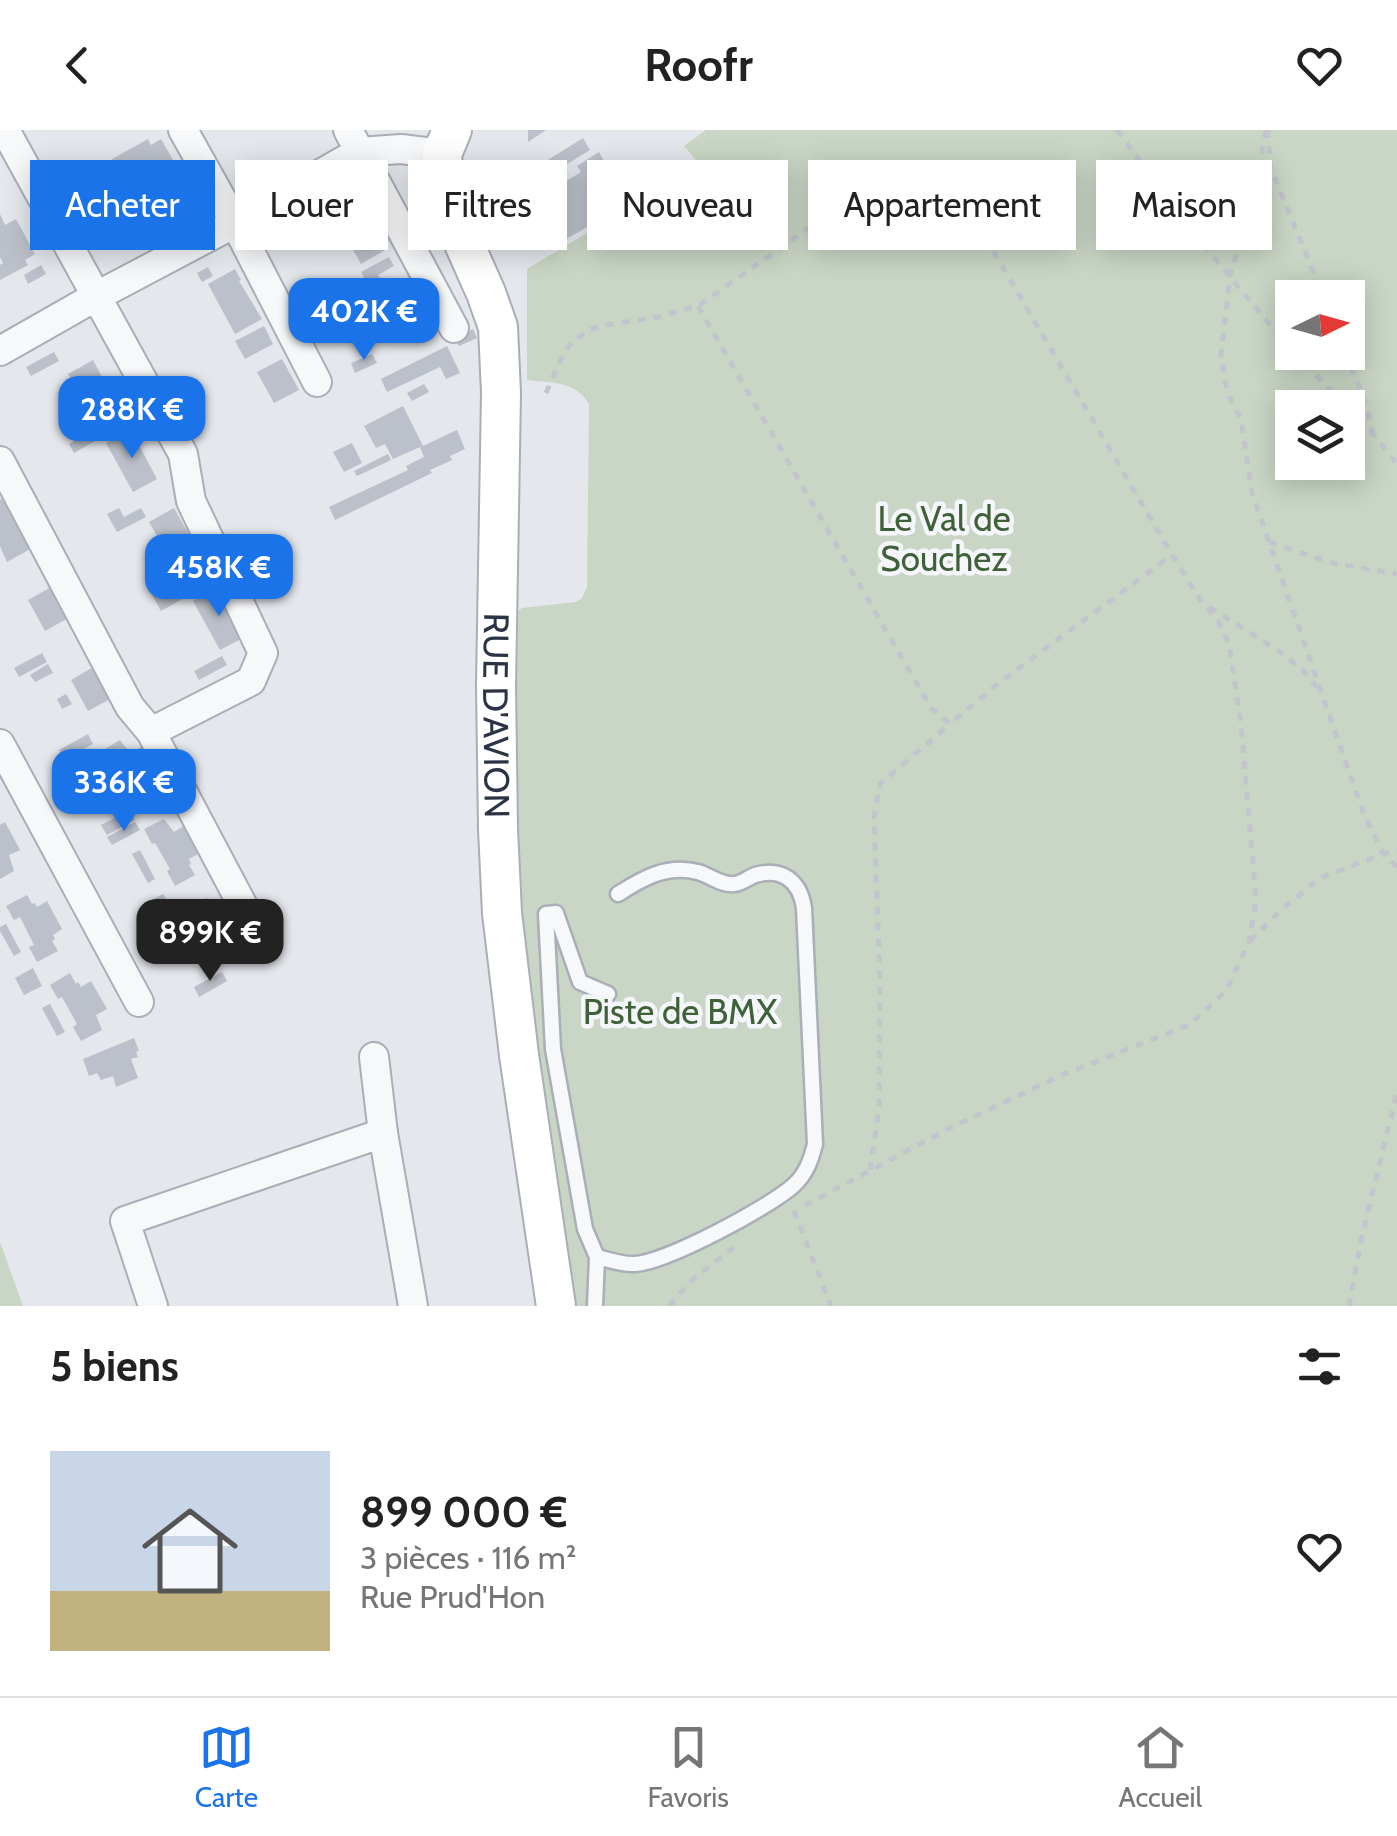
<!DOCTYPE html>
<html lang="fr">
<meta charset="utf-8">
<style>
:root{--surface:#fff;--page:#f6f6f6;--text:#222;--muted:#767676;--line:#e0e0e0;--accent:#1a73e8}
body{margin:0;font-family:Cabin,sans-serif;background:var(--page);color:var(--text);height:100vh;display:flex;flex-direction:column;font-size:38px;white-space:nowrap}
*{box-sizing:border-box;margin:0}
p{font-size:32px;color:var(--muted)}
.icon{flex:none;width:55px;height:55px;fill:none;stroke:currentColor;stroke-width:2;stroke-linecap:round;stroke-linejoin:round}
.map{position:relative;height:1176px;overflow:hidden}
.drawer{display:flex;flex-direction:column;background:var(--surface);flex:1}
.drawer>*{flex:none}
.top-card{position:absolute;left:30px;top:30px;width:1338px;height:90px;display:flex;gap:20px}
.needle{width:65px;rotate:85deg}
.controls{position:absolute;left:1275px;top:150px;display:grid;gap:20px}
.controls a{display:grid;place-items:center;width:90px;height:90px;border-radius:0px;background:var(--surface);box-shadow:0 5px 25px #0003;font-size:50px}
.price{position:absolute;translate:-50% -85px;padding:0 22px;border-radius:20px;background:var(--accent);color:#fff;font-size:32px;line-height:65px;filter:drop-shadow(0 2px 5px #0008)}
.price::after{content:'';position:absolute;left:50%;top:60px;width:30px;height:22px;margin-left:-15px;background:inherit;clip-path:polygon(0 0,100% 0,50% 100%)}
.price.active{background:#222;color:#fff}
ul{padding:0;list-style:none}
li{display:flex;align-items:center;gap:30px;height:250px;padding:0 50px}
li+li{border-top:2px solid var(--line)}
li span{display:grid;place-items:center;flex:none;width:280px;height:200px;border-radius:0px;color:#555}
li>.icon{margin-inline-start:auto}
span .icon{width:120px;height:120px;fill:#fffc;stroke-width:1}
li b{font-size:42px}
h2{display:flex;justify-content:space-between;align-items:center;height:120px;padding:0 50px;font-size:42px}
.pill{padding:0 35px;border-radius:0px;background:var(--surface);box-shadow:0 5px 25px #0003;font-size:35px;line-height:90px}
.pill.active{background:var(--accent);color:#fff}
header{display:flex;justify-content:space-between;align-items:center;height:130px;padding:0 50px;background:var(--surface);font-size:45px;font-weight:700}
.tab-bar{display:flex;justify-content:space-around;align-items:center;height:140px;border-top:2px solid var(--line);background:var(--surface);font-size:28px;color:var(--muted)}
.tab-bar a{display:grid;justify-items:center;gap:5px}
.tab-bar .active{color:var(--accent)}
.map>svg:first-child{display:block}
</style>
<header><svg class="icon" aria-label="back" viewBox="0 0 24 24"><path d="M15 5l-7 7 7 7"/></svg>Roofr<svg class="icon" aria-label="heart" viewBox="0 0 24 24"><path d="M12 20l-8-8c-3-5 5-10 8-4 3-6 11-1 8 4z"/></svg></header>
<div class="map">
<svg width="1397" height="1176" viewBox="0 0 1397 1176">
<rect width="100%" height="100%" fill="#e4e7ec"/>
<g fill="#c9d6c5" fill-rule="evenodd">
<path d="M706,0h691v1176h-820l-18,-94 -24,-178 -15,-140 -4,-143 2,-140 4,-3 54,-6 6,-4 5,-11 2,-183c-13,-23 -37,-21 -62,-24v-111l173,-104 -16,-19zM1292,168h56v54h-56zM1292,278h56v54h-56z"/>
<polygon points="0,1112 23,1176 0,1176"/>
</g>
<g fill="#bbc0ca">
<polygon points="528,0 546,0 528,12"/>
<polygon points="583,8 590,20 551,44 551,49 527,63 527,43"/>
<polygon points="148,9 151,15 161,9 181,44 170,49 173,55 137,75 130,63 148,53 143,42 137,32 119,41 112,29"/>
<polygon points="599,22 617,55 595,64 599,70 594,73 603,88 554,116 542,96 558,86 552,75 550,76 550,61 581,42 577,36"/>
<polygon points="186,54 191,63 174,72 169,63"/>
<polygon points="334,66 339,77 328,83 322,72"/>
<polygon points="361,70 373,97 387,119 361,134 334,85"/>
<polygon points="0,84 5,95 16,89 35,124 25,130 28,135 0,150 0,135 3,133 0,127"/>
<polygon points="389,127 394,136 378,145 383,154 371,160 361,142"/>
<polygon points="41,135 46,144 28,154 24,145"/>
<polygon points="208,137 213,146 202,152 197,143"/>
<polygon points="235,139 241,150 239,151 262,189 235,204 208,154"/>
<polygon points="404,149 410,159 408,161 431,198 404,213 377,164"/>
<polygon points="264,196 273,214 245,229 235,211"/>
<polygon points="375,198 379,207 367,214 363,205"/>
<polygon points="473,199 477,208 459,216 455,208"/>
<polygon points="447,216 460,243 446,249 440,237 387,262 381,249"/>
<polygon points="54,222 59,231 31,246 26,237"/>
<polygon points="372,224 377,233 355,243 351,233"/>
<polygon points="282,229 299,260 274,273 257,242"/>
<polygon points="93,230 109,260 85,274 68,244"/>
<polygon points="424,254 429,262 412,271 407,263"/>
<polygon points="403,276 423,316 457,300 465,319 450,326 452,330 430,340 432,343 335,390 329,377 408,340 406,336 424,327 420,317 393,329 385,314 376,318 364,296"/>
<polygon points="97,298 102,307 74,323 69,314"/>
<polygon points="131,300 157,349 133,362 106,313"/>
<polygon points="352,313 362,333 344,342 333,322"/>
<polygon points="388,324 391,330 357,346 354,341"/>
<polygon points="5,367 32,418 7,432 0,416 0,370"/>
<polygon points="119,378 124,387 141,378 146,387 117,402 107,384"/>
<polygon points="174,378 202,428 177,441 149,392"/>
<polygon points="53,456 70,487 45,501 28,470"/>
<polygon points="162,456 167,465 184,456 189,465 161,481 151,463"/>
<polygon points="217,457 245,507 220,520 193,471"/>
<polygon points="42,523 47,532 19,547 14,538"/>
<polygon points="222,526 227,535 199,550 194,541"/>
<polygon points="48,534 53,543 35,552 30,545"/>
<polygon points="97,535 114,567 88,581 71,550"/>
<polygon points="66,564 72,574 62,579 57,569"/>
<polygon points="88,604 93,614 64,630 59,620"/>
<polygon points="120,610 130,623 141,617 156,644 146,650 148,654 146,655 151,666 132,676 124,662 127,661 102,621"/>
<polygon points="130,680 135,690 107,705 101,695"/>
<polygon points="164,689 174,702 184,696 200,723 189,729 191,734 189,735 195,745 175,756 167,741 170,739 155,713 152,714 144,699"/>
<polygon points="5,692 20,720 9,725 14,741 0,749 0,695"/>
<polygon points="135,692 140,700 112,715 107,707"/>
<polygon points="140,720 155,749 148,753 132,724"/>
<polygon points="163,764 168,772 149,783 145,774"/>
<polygon points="27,765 32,774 35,773 37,777 47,771 62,799 53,805 55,809 52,811 58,821 37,832 29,817 34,815 20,787 14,790 6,776"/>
<polygon points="207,768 217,781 228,775 244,803 233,809 238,824 219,835 211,821 214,819 199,792 196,793 188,779"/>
<polygon points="169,774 174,783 146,799 140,790"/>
<polygon points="6,794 21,822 14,826 0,801 0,797"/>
<polygon points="33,838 42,856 24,865 15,848"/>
<polygon points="222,842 227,851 199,867 194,857"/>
<polygon points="70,843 76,854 78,852 81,857 91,851 107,879 96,885 102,900 81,911 73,897 77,894 62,867 58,869 50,855"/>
<polygon points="50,874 65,902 57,906 42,878"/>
<polygon points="134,908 139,921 136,922 138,927 131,929 138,948 116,957 113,946 101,950 97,943 89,946 83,929"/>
</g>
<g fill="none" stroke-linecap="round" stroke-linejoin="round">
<defs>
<g id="lane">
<path d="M597,1127c12,3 26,8 38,7 32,-2 135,-57 159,-79 12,-11 17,-25 21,-41l-11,-236c-4,-27 -22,-41 -49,-33 -6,2 -14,9 -21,9 -12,2 -25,-9 -36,-12 -31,-8 -55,6 -80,22"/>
<polyline points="595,1176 597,1127 585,1099 553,919 546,784 556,783 580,852 608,864"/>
</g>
<g id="street">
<polyline points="5,0 183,324 191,371 263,523 251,551 151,602"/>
<polyline points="183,0 235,93 317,252"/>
<polyline points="348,0 454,198"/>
<polyline points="0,221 95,167 235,93 359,22 401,19 442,24"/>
<polyline points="0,331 130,577 151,602 261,810"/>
<polyline points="0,614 139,872"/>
<polyline points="374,927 383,1003"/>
<polyline points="153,1176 125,1091 383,1003 413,1176"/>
</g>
<g id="secondary">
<path id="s1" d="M452,0l-10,24 2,30 6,28 36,81 12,34 3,66 -5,292 2,144 4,84 17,142 37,251"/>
</g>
</defs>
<use href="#lane" stroke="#a9aeb7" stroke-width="19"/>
<use href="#street" stroke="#a9aeb7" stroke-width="32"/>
<use href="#secondary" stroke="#a9aeb7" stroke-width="42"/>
<g stroke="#c2c5cb" stroke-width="5" stroke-dasharray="8 8" stroke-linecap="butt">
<polyline points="1117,0 1185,93 1292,221"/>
<polyline points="1266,0 1253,72 1230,145 1221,226 1227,262 1241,290 1252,363 1363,682 1383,723 1397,737"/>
<polyline points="1268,0 1270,36 1324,168"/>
<polyline points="698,176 931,578 950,594 999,553 1172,425"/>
<polyline points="1294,222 1347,278"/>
<polyline points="1345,222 1365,271 1373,304"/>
<polyline points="546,263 559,233 571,213 589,200 600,196 658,187 698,176 819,91 842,69 892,41 913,33 933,36 951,49 1172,425 1199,468 1218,491 1229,514 1241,594 1256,770 1249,812 1226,861 1189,895 1062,945 952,997 798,1079"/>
<polyline points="1348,278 1373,304 1397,334"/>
<polyline points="1269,412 1332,433 1397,444"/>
<polyline points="1209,477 1279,521 1304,541 1319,560"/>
<polyline points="1250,811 1282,779 1322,747 1397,719"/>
<polyline points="870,1040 879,980 880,850 874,687 880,654 950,594"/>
<polyline points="794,1081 831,1176"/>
<polyline points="669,1176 692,1150 733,1118"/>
<polyline points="1349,1176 1362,1106 1397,962"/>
</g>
<use href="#lane" stroke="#f7f8fa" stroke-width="14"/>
<use href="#street" stroke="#f7f8fa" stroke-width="28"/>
<use href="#secondary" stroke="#fff" stroke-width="38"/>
</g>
<g text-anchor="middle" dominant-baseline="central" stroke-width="9" stroke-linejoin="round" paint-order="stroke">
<g font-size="35" fill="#3f6138" stroke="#f4f6f9">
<text x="944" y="388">Le Val de<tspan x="944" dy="40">Souchez</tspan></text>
<text x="680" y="881">Piste de BMX</text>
</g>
<g font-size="35" fill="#2b3445" stroke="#f4f6f9">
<text stroke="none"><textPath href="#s1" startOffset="598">RUE D'AVION</textPath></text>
</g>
</g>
</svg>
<div class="controls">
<a><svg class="needle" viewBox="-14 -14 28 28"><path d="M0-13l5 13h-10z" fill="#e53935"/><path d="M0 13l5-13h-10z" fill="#767676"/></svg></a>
<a><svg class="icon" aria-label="layers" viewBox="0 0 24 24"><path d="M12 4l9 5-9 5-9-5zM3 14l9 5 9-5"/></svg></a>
</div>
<b class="price" style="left:364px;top:233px">402K €</b>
<b class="price" style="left:132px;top:331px">288K €</b>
<b class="price" style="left:219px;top:489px">458K €</b>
<b class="price" style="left:124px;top:704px">336K €</b>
<b class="price active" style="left:210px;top:854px">899K €</b>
<div class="top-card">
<a class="pill active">Acheter</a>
<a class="pill">Louer</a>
<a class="pill">Filtres</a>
<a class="pill">Nouveau</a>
<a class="pill">Appartement</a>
<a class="pill">Maison</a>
</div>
</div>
<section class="drawer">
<h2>5 biens<svg class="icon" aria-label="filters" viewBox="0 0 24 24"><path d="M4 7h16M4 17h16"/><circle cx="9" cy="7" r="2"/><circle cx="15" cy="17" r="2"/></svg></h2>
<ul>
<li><span style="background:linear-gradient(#c9d6e8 70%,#c2b280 0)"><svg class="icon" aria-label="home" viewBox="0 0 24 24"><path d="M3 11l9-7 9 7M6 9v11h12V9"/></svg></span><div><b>899 000 €</b><p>3 pièces · 116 m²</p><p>Rue Prud'Hon</p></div><svg class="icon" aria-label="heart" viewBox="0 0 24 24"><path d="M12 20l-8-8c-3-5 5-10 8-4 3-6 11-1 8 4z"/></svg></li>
</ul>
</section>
<nav class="tab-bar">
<a class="active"><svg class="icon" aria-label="map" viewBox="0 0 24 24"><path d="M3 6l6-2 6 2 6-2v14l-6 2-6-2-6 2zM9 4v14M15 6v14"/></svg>Carte</a>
<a><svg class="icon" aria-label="saved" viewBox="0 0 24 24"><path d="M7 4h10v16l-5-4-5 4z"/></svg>Favoris</a>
<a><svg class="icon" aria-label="home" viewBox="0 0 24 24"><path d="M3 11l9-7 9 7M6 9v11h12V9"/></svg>Accueil</a>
</nav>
